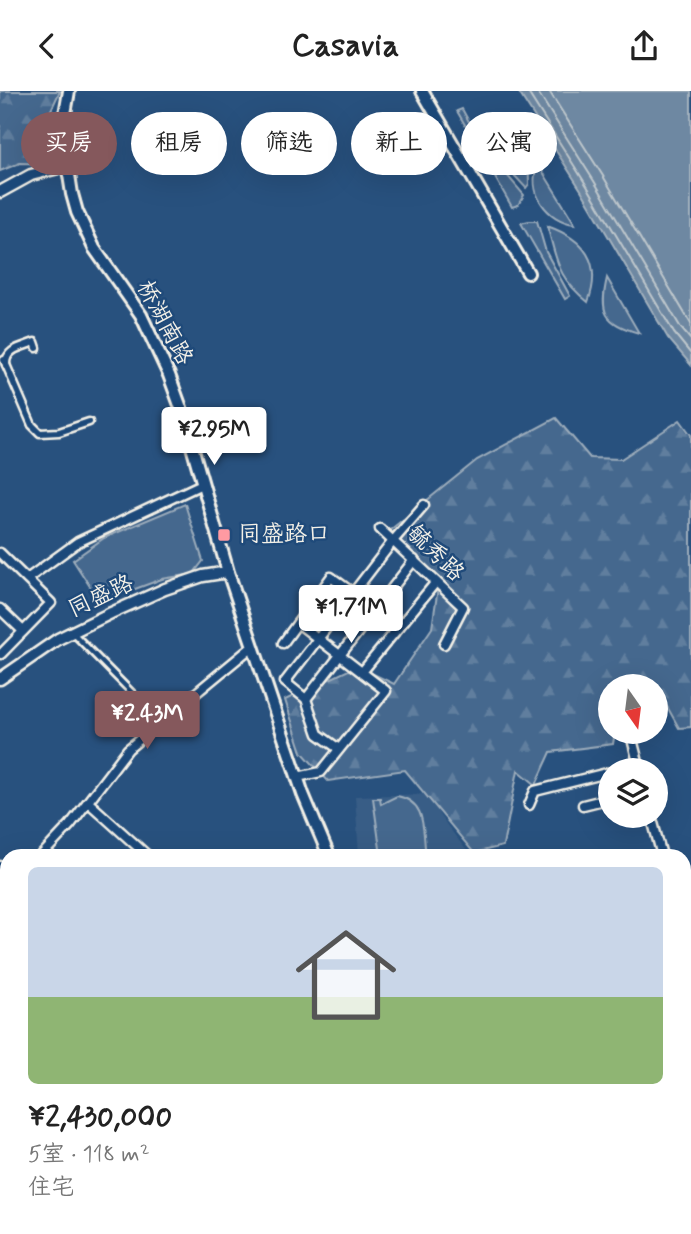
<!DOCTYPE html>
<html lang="zh">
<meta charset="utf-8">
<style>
:root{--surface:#fff;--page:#f6f6f6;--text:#222;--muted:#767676;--accent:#85585c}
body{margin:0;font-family:Mynerve,"LXGW WenKai TC",sans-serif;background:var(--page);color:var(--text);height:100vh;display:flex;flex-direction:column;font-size:26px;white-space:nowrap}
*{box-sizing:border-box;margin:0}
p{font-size:23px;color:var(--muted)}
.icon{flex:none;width:38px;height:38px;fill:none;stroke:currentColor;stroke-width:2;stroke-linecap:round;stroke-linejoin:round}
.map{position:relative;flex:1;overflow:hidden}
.drawer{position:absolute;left:0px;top:758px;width:691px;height:387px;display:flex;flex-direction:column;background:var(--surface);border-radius:21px 21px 0 0;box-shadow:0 7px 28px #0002}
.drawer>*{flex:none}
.top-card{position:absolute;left:21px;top:21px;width:649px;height:63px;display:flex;gap:14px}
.needle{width:46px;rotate:166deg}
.buttons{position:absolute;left:598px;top:583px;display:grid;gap:14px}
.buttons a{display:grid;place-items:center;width:70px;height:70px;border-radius:50%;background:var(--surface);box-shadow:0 7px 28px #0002;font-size:35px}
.price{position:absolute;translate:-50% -60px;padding:0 16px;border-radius:7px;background:#fff;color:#222;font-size:23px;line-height:46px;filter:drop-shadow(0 2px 4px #0008)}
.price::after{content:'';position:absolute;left:50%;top:42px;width:21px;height:16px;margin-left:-10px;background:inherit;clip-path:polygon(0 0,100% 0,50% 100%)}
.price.active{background:var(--accent);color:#fff}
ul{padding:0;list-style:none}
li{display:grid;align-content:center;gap:14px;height:371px;padding:0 28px}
li span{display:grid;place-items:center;height:217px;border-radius:10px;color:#555}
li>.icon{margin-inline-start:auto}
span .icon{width:126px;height:126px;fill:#fffc;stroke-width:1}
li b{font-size:30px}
.pill{padding:0 24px;border-radius:32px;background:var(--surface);box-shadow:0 7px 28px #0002;font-size:24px;line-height:63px}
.pill.active{background:var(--accent);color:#fff}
header{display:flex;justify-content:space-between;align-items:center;height:91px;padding:0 28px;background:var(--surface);font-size:32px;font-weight:800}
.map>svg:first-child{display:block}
</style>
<header><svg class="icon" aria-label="back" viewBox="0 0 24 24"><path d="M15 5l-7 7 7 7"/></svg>Casavia<svg class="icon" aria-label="share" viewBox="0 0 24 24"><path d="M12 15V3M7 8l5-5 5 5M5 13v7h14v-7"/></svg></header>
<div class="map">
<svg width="691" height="1143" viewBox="0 0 691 1143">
<defs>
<pattern id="forest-firs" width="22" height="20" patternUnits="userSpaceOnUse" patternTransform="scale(1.75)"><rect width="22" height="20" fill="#45688e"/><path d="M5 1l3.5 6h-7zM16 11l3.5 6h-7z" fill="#607e9e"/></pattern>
</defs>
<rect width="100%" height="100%" fill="#28517e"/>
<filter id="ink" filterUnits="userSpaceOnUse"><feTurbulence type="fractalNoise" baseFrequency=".0143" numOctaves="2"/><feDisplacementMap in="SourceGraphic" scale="14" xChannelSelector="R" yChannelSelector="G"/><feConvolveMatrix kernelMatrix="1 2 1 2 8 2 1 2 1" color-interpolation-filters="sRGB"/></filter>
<g filter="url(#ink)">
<polygon fill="#375d86" points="431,703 440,725 471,765 359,765 355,705"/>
<g fill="#45688e" stroke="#9cacbb" stroke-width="2">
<polygon points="462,18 483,56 524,104 518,114 512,116 457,20"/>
<path d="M517,41l11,18 1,34 -3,4 -25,-27c20,-1 15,-15 16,-29z"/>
<path d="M538,73l37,60c-28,-3 -49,-32 -37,-60z"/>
<polygon points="529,130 537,130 546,161 570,205 565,208 521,132"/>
<path d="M547,135c37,13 56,36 41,76 -32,-26 -30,-40 -41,-76z"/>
<path d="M607,187l32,55c-35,-10 -40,-20 -32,-55z"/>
<polygon points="185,413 203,470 193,483 162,488 100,511 73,469 104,447"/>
<path d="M397,705c31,6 25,34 29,60h-45l-8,-58h7l1,6z"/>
</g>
<g fill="url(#forest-firs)" stroke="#9cacbb" stroke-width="2">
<polygon points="0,0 60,0 50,21 48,73 20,72 0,80"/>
<polygon points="556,327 590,367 621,368 680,329 691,344 691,636 679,637 665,612 656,615 656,595 611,595 611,640 615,641 613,653 551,661 536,694 518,679 503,755 474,762 405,679 328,690 302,661 285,609 357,575 394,593 432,537 439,490 390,439 477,369"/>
</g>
<polygon fill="#6e88a2" stroke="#a4b2be" stroke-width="2" points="518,0 691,0 691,274 668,247 581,99"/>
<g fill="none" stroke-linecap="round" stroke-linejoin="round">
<g stroke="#bec7cc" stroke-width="2">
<polyline points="527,0 587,95 674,242 691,263"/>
<polyline points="537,0 594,90 681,237 691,249"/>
<polyline points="549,0 603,85 691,233"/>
</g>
<defs>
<polyline id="service" points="72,541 155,625"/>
<g id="pedestrian">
<polyline points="4,269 32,334 40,342 59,341 89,331"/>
<path d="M6,274c-1,-16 16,-18 29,-23l2,6"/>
</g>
<g id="minor">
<polyline points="380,438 463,516 444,553"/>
<polyline points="0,462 51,512 1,563"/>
<polyline points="27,488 78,451 202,393"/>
<polyline points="0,518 23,540"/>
<polyline points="283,552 331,486 399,536"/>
<polyline points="362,581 436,491"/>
<polyline points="306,608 414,469"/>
<polyline points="630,640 640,679"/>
<polyline points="339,658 318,643 306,608 285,591 393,450 424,414"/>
<polyline points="620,679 639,674"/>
<polyline points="297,686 321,681 386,600 298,532"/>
<polyline points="88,711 148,765"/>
<polyline points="529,714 535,700 611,681"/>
<polyline points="583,714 611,707"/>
<polyline points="651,724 662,765"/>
<polyline points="41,765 70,734 128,658 253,555"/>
<polyline points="7,839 4,843 7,845"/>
<polyline points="684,851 691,850"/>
<polyline points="684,863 686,877 684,881"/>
<polyline points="684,936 691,957"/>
<polyline points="301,1138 315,1143"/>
<polyline points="22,1143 27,1138"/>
<polyline points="421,1143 423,1138"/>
</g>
<g id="tertiary">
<polyline points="0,101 31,84 66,75"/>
<polyline points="0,588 58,548 111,522 165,498 203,485 228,481"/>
<polyline points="0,776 1,778"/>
</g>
<g id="secondary">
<polyline points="69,0 65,23 64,52 72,103 77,121 94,157 141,224 169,284 181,317 228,481 303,703 329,765"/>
<polyline points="422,0 528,182"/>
<polyline points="684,1113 691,1129"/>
</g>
</defs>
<use href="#service" stroke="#f4f1e8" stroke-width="10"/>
<use href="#pedestrian" stroke="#f4f1e8" stroke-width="11"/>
<use href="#minor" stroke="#f4f1e8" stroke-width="13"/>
<use href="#tertiary" stroke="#f4f1e8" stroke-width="15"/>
<use href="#secondary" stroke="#f4f1e8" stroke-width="16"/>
<use href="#service" stroke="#1f4a7a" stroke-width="4.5"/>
<use href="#pedestrian" stroke="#1f4a7a" stroke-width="6"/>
<use href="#minor" stroke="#1f4a7a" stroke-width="8"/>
<use href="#tertiary" stroke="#1f4a7a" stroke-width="10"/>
<use href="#secondary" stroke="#1f4a7a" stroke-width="10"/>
</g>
</g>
<rect fill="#ff9aa2" stroke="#1f4a7a" stroke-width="2.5" x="217" y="437" width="14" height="14" rx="3.5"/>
<g text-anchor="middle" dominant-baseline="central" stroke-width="5" stroke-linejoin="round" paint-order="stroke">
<g font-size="23" fill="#f4f1e8" stroke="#1f4a7a">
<text transform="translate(164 232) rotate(62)">桥湖南路</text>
<text transform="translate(435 463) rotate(44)">毓秀路</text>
<text transform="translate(101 506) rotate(-25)">同盛路</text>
</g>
<g font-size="23" fill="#f4f1e8" stroke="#1f4a7a" text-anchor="start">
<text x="238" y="444">同盛路口</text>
</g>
</g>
</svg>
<div class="buttons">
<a><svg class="needle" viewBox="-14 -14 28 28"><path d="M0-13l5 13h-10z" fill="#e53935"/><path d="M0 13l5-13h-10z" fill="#767676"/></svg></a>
<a><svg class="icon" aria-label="layers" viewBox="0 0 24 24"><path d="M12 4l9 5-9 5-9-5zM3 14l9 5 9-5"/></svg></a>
</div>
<b class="price" style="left:214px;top:376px">¥2.95M</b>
<b class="price" style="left:351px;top:554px">¥1.71M</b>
<b class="price active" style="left:147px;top:660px">¥2.43M</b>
<div class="top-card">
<a class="pill active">买房</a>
<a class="pill">租房</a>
<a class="pill">筛选</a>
<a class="pill">新上</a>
<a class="pill">公寓</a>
</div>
<section class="drawer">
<ul>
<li><span style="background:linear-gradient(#c9d6e8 60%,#8fb573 0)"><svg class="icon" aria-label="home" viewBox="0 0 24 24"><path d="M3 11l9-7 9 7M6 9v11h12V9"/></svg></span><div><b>¥2,430,000</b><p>5室 · 118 m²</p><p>住宅</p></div></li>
</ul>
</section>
</div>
